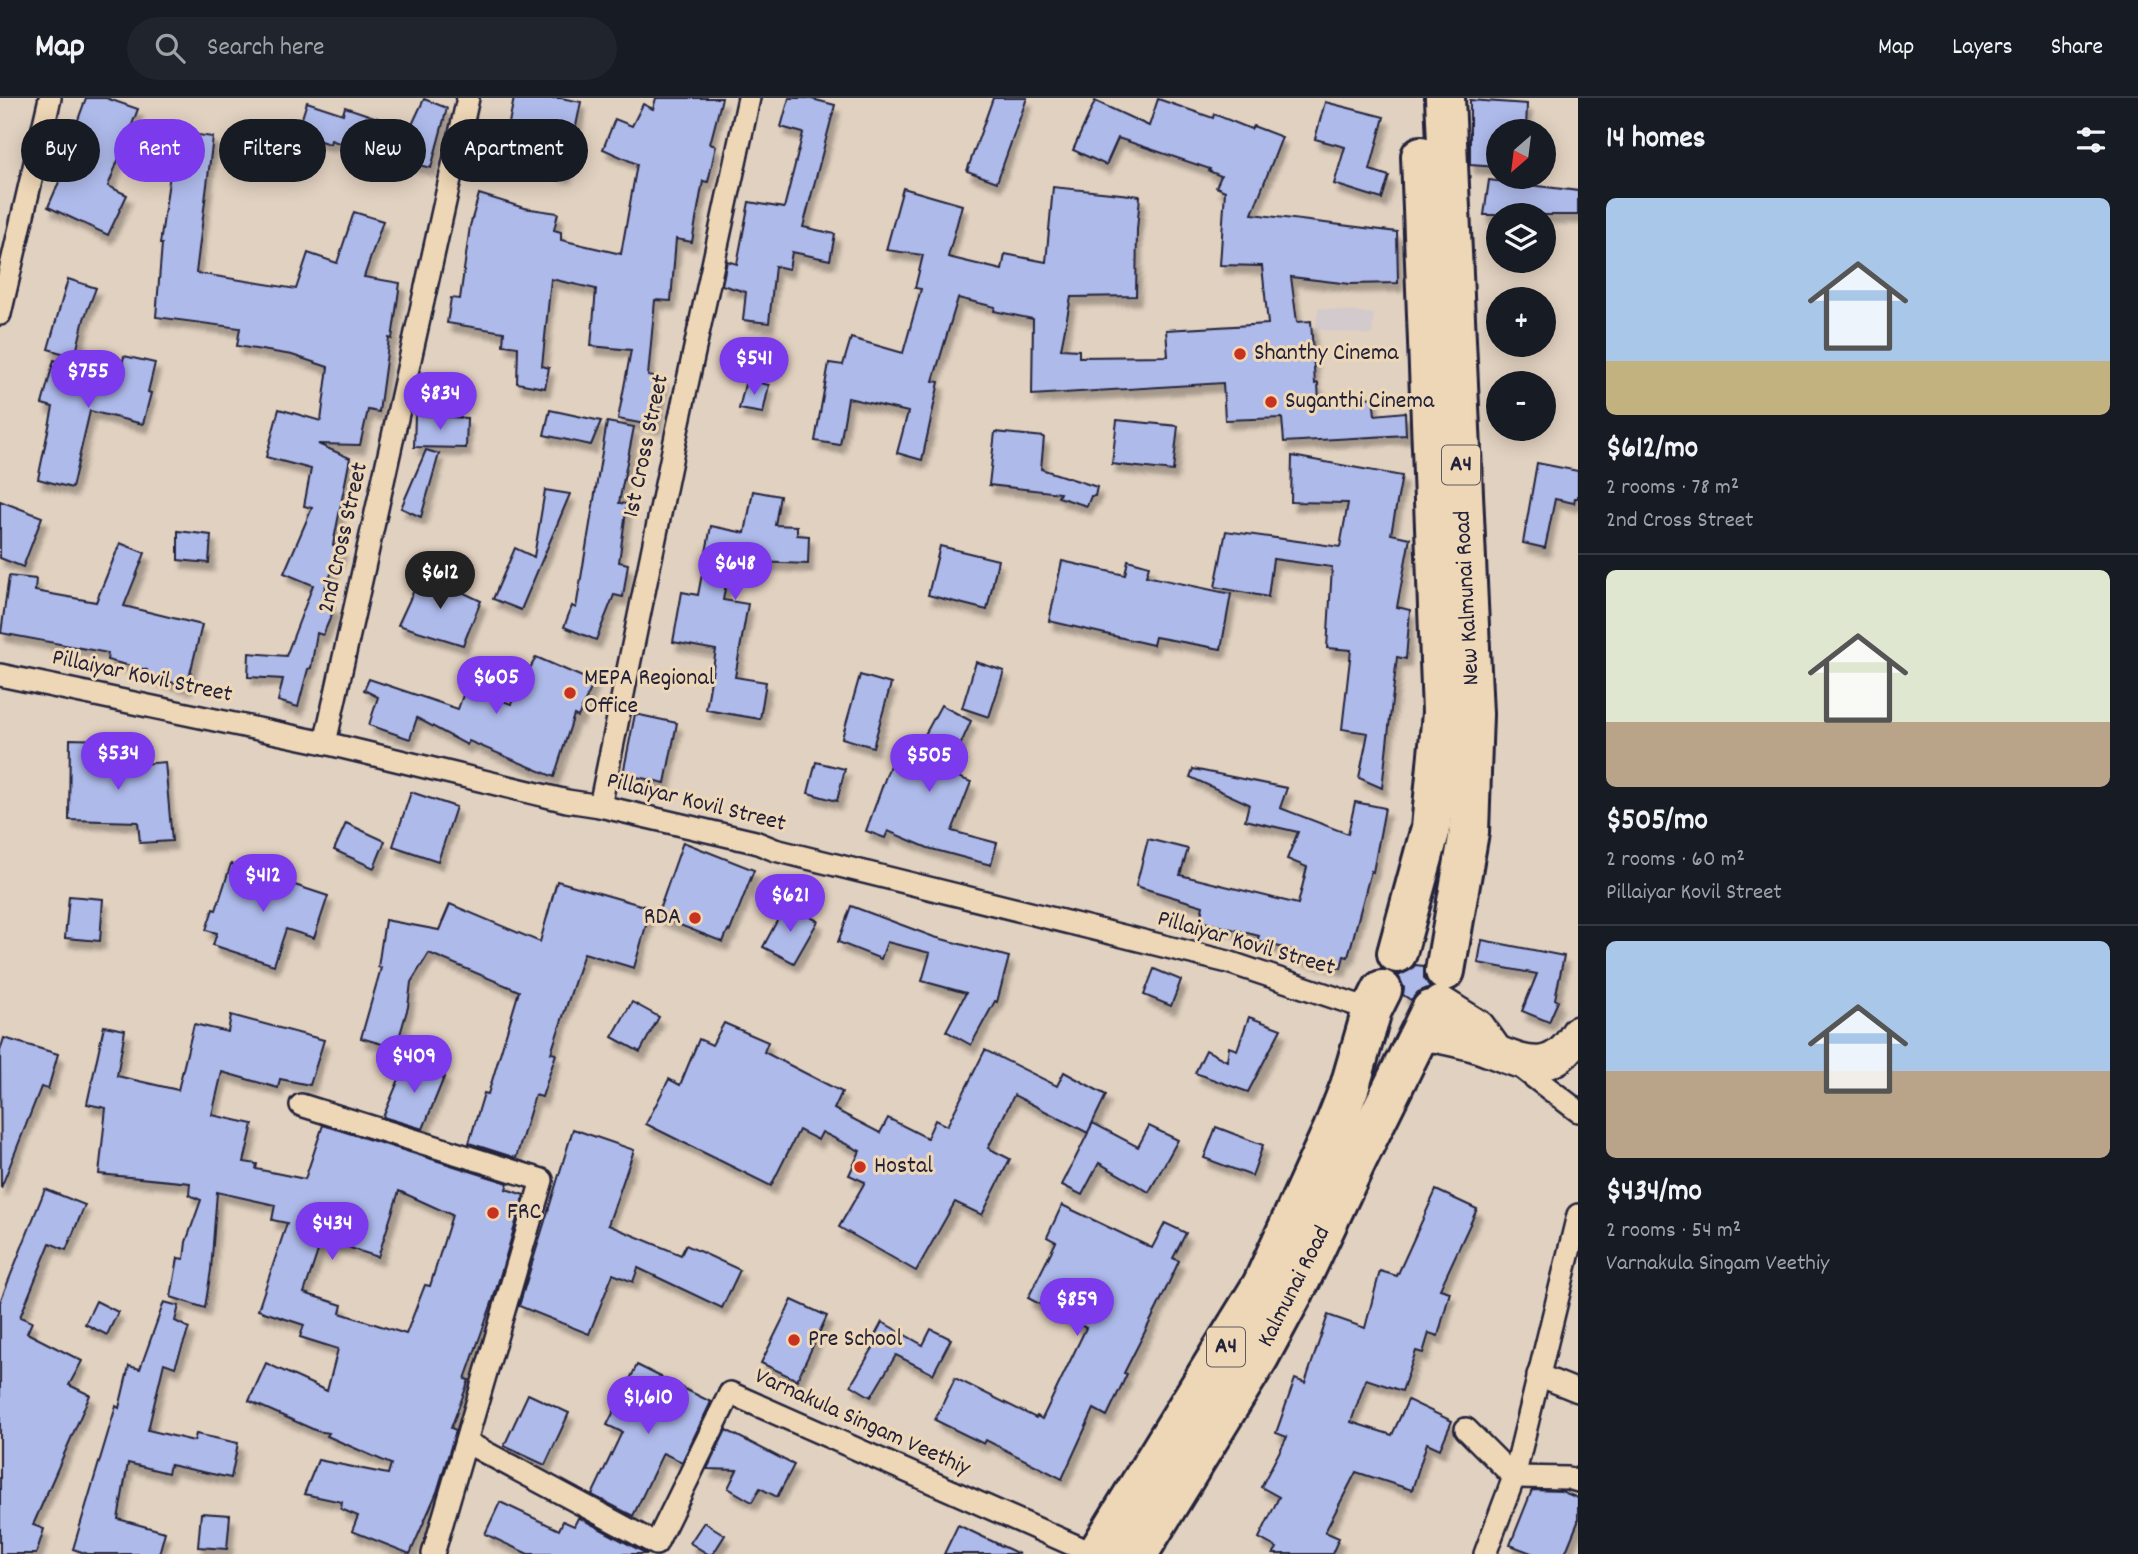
<!DOCTYPE html>
<meta charset="utf-8">
<style>
:root{--surface:#171b24;--page:#20242c;--text:#f1f3f6;--muted:#9ea1a6;--line:#363941;--accent:#7c3aed}
body{margin:0;font-family:Dekko,sans-serif;background:var(--page);color:var(--text);height:100vh;display:flex;flex-direction:column;font-size:26px;white-space:nowrap}
*{box-sizing:border-box;margin:0}
p{font-size:23px;color:var(--muted)}
.icon{flex:none;width:38px;height:38px;fill:none;stroke:currentColor;stroke-width:2;stroke-linecap:round;stroke-linejoin:round}
.map{position:relative;flex:1;overflow:hidden}
.details{display:flex;flex-direction:column;background:var(--surface);width:560px}
.details>*{flex:none}
.top-card{position:absolute;left:21px;top:21px;width:665px;height:63px;display:flex;gap:14px}
.needle{width:46px;rotate:208deg}
.buttons{position:absolute;left:1486px;top:21px;display:grid;gap:14px}
.buttons a{display:grid;place-items:center;width:70px;height:70px;border-radius:50%;background:var(--surface);box-shadow:0 4px 18px #0003;font-size:35px}
.price{position:absolute;translate:-50% -60px;padding:0 16px;border-radius:24px;background:var(--accent);color:#fff;font-size:23px;line-height:46px;filter:drop-shadow(0 2px 4px #0008)}
.price::after{content:'';position:absolute;left:50%;top:42px;width:21px;height:16px;margin-left:-10px;background:inherit;clip-path:polygon(0 0,100% 0,50% 100%)}
.price.selected{background:#222;color:#fff}
ul{padding:0;list-style:none}
li{display:grid;align-content:center;gap:14px;height:371px;padding:0 28px}
li+li{border-top:2px solid var(--line)}
li span{display:grid;place-items:center;height:217px;border-radius:10px;color:#555}
li>.icon{margin-inline-start:auto}
span .icon{width:126px;height:126px;fill:#fffc;stroke-width:1}
li b{font-size:30px}
h2{display:flex;justify-content:space-between;align-items:center;height:84px;padding:0 28px;font-size:30px}
.chip{padding:0 24px;border-radius:32px;background:var(--surface);box-shadow:0 4px 18px #0003;font-size:24px;line-height:63px}
.chip.selected{background:var(--accent);color:#fff}
header{display:flex;align-items:center;gap:42px;box-sizing:border-box;height:98px;padding:0 35px;background:var(--surface);border-bottom:2px solid var(--line)}
header strong{font-size:33px}
nav{display:flex;gap:38px;margin-inline-start:auto;font-size:24px}
.search{width:490px;height:63px;background:var(--page);display:flex;align-items:center;gap:18px;box-sizing:border-box;padding:0 24px;border-radius:38px;color:var(--muted);font-size:26px}
main{display:flex;flex:1;min-height:0}
.map>svg:first-child{display:block}
</style>
<header>
<strong>Map</strong>
<div class="search"><svg class="icon" aria-label="search" viewBox="0 0 24 24"><circle cx="10" cy="10" r="6"/><path d="M15 15l6 6"/></svg>Search here</div>
<nav><a>Map</a><a>Layers</a><a>Share</a></nav>
</header>
<main>
<div class="map">
<svg width="1578" height="1456" viewBox="0 0 1578 1456">
<defs>
<filter id="shadow"><feDropShadow dx="4.5" dy="8" stdDeviation="2" flood-color="#0004"/></filter>
</defs>
<rect width="100%" height="100%" fill="#e1d1c0"/>
<filter id="ink" filterUnits="userSpaceOnUse"><feTurbulence type="fractalNoise" baseFrequency=".0143" numOctaves="2"/><feDisplacementMap in="SourceGraphic" scale="14" xChannelSelector="R" yChannelSelector="G"/><feConvolveMatrix kernelMatrix="1 2 1 2 8 2 1 2 1" color-interpolation-filters="sRGB"/></filter>
<g filter="url(#ink)">
<polygon fill="#d2cacd" points="1318,210 1374,216 1372,237 1316,231"/>
<g fill="#aebaea" stroke="#22223b" stroke-width="2" fill-rule="evenodd" filter="url(#shadow)">
<polygon points="86,0 106,0 138,11 108,88 127,97 108,137 48,109 77,43 71,41"/>
<polygon points="514,0 561,0 581,4 566,76 556,75 556,51 506,40"/>
<polygon points="656,0 722,0 710,46 716,48 708,84 703,83 692,144 676,141 671,203 655,202 648,278 664,281 656,328 618,321 631,252 591,248 596,191 551,181 542,268 549,270 545,290 517,285 518,249 503,247 504,234 447,225 451,200 460,201 470,128 479,96 524,110 558,115 554,132 561,134 561,142 621,156 637,66 603,51 615,21 632,28 643,6 653,11"/>
<polygon points="789,0 808,0 835,7 803,129 835,136 830,162 792,154 789,171 775,168 769,225 743,222 746,194 722,187 727,163 737,166 749,104 784,110 803,35 781,29"/>
<polygon points="993,0 1027,0 997,84 967,73"/>
<polygon points="424,1 447,10 431,70 362,53 331,42 330,46 297,36 307,4 343,16 345,9 410,31"/>
<polygon points="1158,1 1213,20 1214,16 1251,31 1253,28 1282,39 1252,116 1397,134 1398,185 1350,186 1291,179 1297,224 1311,223 1315,286 1318,285 1319,306 1373,299 1375,317 1405,314 1406,337 1284,344 1282,320 1225,322 1223,285 1032,297 1033,221 994,213 995,209 958,200 933,283 939,284 922,362 897,355 908,314 848,300 840,347 815,343 829,265 843,267 851,240 903,255 921,191 915,190 923,157 886,152 903,90 962,107 948,159 1002,172 1005,156 1046,164 1053,89 1140,98 1137,132 1136,198 1071,199 1061,251 1079,252 1079,259 1168,258 1166,232 1268,226 1262,168 1220,167 1225,93 1216,89 1221,78 1209,73 1210,71 1118,40 1106,67 1073,52 1095,3 1149,28"/>
<polygon points="1470,2 1527,6 1526,33 1498,33 1498,69 1470,67"/>
<polygon points="1325,4 1384,19 1370,72 1389,78 1382,101 1334,86 1345,49 1315,41"/>
<polygon points="176,34 213,39 196,175 296,191 308,155 337,165 354,114 383,123 364,179 400,185 392,241 389,240 379,314 368,312 360,347 318,346 350,360 333,447 342,451 324,492 322,503 335,509 323,537 317,535 311,570 308,571 298,609 278,603 283,581 248,579 249,555 286,558 313,487 284,475 312,410 304,408 311,371 266,359 279,311 321,323 328,269 292,257 237,248 240,230 156,219 162,146 160,146"/>
<polygon points="1489,82 1578,93 1578,117 1484,117"/>
<polygon points="68,181 96,190 84,221 75,259 48,251"/>
<polygon points="124,258 155,265 148,294 151,295 143,326 90,313 72,390 38,381 53,309 42,306 54,262 119,280"/>
<polygon points="746,282 769,287 763,315 739,311"/>
<polygon points="550,312 601,323 591,347 544,337"/>
<polygon points="415,317 467,320 466,350 414,349"/>
<polygon points="1117,322 1178,328 1173,373 1112,366"/>
<polygon points="607,324 634,329 619,405 627,406 619,464 628,466 623,499 614,497 596,542 564,529 572,508 576,510"/>
<polygon points="995,334 1044,339 1041,371 1097,389 1095,398 1091,398 1087,408 1058,399 1060,395 989,387"/>
<polygon points="426,352 439,356 421,419 401,410"/>
<polygon points="1292,358 1402,378 1391,436 1410,440 1397,509 1410,512 1406,561 1397,559 1382,690 1359,680 1368,635 1342,631 1351,552 1327,550 1332,469 1273,461 1268,499 1215,489 1226,433 1340,449 1348,405 1291,404"/>
<polygon points="1537,365 1578,373 1578,400 1575,400 1574,405 1555,401 1545,450 1523,445"/>
<polygon points="545,392 570,396 521,512 493,501 515,450 534,459"/>
<polygon points="753,393 780,398 775,427 797,428 797,437 809,438 808,466 730,463 723,502 748,506 735,579 766,584 760,621 706,612 716,552 673,544 682,494 698,497 711,428 745,435"/>
<polygon points="0,403 42,419 23,469 0,460"/>
<polygon points="178,433 211,437 209,465 178,462"/>
<polygon points="120,445 145,455 124,508 202,527 187,588 146,578 147,572 107,562 108,555 1,535 9,478 36,481 35,493 96,504"/>
<polygon points="940,448 998,462 987,512 928,497"/>
<polygon points="1128,462 1149,468 1146,478 1231,496 1221,551 1155,539 1153,547 1049,523 1062,463 1125,477"/>
<polygon points="422,475 481,503 463,547 398,527"/>
<polygon points="536,559 594,584 578,619 574,617 554,679 469,643 467,647 417,620 410,641 369,627 378,599 364,592 369,581 458,611 466,589 511,606"/>
<polygon points="976,564 1004,573 989,619 962,610"/>
<polygon points="860,577 891,586 873,649 842,640"/>
<polygon points="941,607 971,623 948,675 971,684 952,733 997,745 991,767 928,750 888,733 885,740 866,733 897,648 915,655"/>
<polygon points="635,616 677,625 665,685 623,676"/>
<polygon points="70,641 105,642 105,669 165,664 172,743 140,745 138,724 69,722"/>
<polygon points="816,664 845,671 837,703 808,695"/>
<polygon points="1193,671 1287,690 1280,710 1348,736 1355,704 1385,710 1373,774 1371,773 1348,859 1344,858 1341,870 1293,857 1295,853 1257,843 1259,838 1200,823 1203,808 1136,788 1148,741 1188,751 1180,777 1298,806 1307,769 1287,761 1298,734 1245,722 1249,706 1190,679"/>
<polygon points="411,694 456,709 438,763 393,748"/>
<polygon points="346,725 385,743 374,770 334,752"/>
<polygon points="683,744 754,772 730,833 728,832 723,844 657,818"/>
<polygon points="231,766 328,798 314,840 286,831 274,867 213,847 217,835 206,832 213,811 216,812"/>
<polygon points="557,783 651,810 634,870 584,855 551,955 556,956 542,999 535,997 516,1060 469,1045 484,995 488,996 519,893 429,855 411,884 408,909 396,950 361,940 381,870 378,869 385,822 439,832 450,806 540,844"/>
<polygon points="69,798 103,801 100,843 65,840"/>
<polygon points="786,806 818,823 794,865 763,849"/>
<polygon points="851,808 934,839 1009,859 997,904 995,903 971,947 946,933 966,895 922,883 930,855 887,844 881,861 838,844"/>
<polygon points="1482,842 1564,858 1555,901 1558,903 1549,924 1522,913 1537,876 1478,865"/>
<polygon points="1415,867 1424,868 1424,880 1430,889 1418,894 1411,902 1403,897 1404,890 1398,878 1412,871"/>
<polygon points="1154,871 1181,882 1171,908 1144,897"/>
<polygon points="632,904 659,919 640,954 612,939"/>
<path d="M231,917l93,25 -14,45 -30,-6 -2,9 -56,-16 -10,43 41,9 -9,38 13,2 -1,5 49,10 18,-54 185,58 -2,6 18,6 -31,105 -28,79 4,1 -18,48 5,2 -19,62 -27,62 -58,-23 6,-15 -17,-7 1,-7 -38,-8 14,-34 70,14 3,-10 -64,-28 2,-3 -12,-2 -68,-30 17,-38 61,28 11,-42 -38,-12 4,-12 -46,-15 29,-87 -15,-3 3,-15 -58,-13 -6,78 -6,38 -34,-11 7,-39 6,1 2,-17 15,-42 -12,-5 1,-12 -91,-9 7,-66 -19,-4 17,-78 21,4 -8,46 61,14 16,-66 34,8zM399,1093l53,24 -22,71 -5,-1 -19,49 -66,-21 2,-8 -38,-12 18,-54 56,18z"/>
<polygon points="1249,919 1281,931 1248,994 1195,975 1206,952 1227,963 1229,949 1237,952"/>
<polygon points="724,925 768,944 764,954 842,994 834,1011 880,1035 888,1020 927,1040 935,1022 947,1028 985,952 1057,988 1064,974 1106,997 1088,1034 1093,1025 1138,1049 1149,1028 1178,1042 1149,1094 1099,1065 1082,1097 1062,1087 1088,1035 1014,997 988,1050 1010,1061 982,1117 955,1104 916,1173 839,1129 865,1084 849,1077 860,1053 822,1034 818,1042 799,1032 771,1088 646,1026 669,981 680,987 699,941 712,947"/>
<polygon points="4,940 58,956 48,991 41,989 1,1090 0,953"/>
<polygon points="407,962 445,977 423,1031 383,1019"/>
<polygon points="1216,1029 1263,1047 1252,1078 1204,1060"/>
<polygon points="573,1031 634,1052 608,1127 681,1157 686,1147 740,1172 722,1210 638,1170 633,1184 613,1176 589,1236 519,1208"/>
<polygon points="45,1091 85,1107 66,1152 50,1145 20,1219 32,1224 27,1235 82,1263 69,1287 90,1297 33,1427 44,1431 36,1456 0,1456 0,1204"/>
<polygon points="1436,1092 1477,1111 1440,1191 1450,1194 1438,1238 1429,1235 1423,1255 1416,1253 1402,1293 1366,1281 1351,1324 1392,1337 1408,1302 1452,1323 1440,1351 1427,1345 1412,1392 1356,1374 1325,1434 1339,1440 1332,1456 1273,1456 1277,1450 1259,1440 1279,1399 1261,1389 1287,1339 1276,1335 1295,1281 1305,1285 1328,1217 1365,1230 1380,1173 1397,1178"/>
<polygon points="1062,1107 1152,1150 1165,1125 1186,1135 1173,1160 1179,1163 1157,1210 1124,1275 1127,1276 1107,1318 1094,1311 1062,1381 986,1342 984,1346 935,1322 955,1280 1036,1320 1037,1318 1042,1321 1086,1230 1028,1200 1056,1144 1047,1139"/>
<polygon points="792,1202 827,1218 797,1282 761,1265"/>
<polygon points="96,1203 118,1214 107,1237 85,1226"/>
<polygon points="164,1204 179,1208 175,1223 189,1230 175,1269 164,1265 148,1332 194,1343 196,1336 238,1345 231,1380 170,1367 168,1375 128,1365 118,1421 165,1434 159,1456 88,1456 73,1451 116,1308 119,1310 129,1268 140,1271"/>
<polygon points="882,1224 923,1247 931,1231 951,1241 933,1276 896,1257 871,1299 851,1287 876,1245 872,1243"/>
<polygon points="637,1267 711,1304 682,1364 663,1355 633,1418 592,1397 622,1334 607,1327"/>
<polygon points="528,1296 569,1315 545,1367 504,1348"/>
<polygon points="726,1332 794,1367 777,1399 760,1390 752,1404 728,1390 737,1372 707,1371"/>
<polygon points="1532,1392 1561,1393 1578,1400 1578,1424 1565,1456 1534,1456 1510,1447"/>
<polygon points="500,1404 559,1432 563,1423 574,1428 578,1420 580,1420 647,1456 528,1456 485,1436"/>
<polygon points="201,1415 230,1417 227,1451 198,1449"/>
<polygon points="704,1424 725,1437 713,1456 708,1456 690,1445"/>
<polygon points="958,1427 1019,1456 944,1456"/>
</g>
<g fill="none" stroke-linecap="round" stroke-linejoin="round">
<defs>
<g id="street">
<polyline points="0,216 50,0"/>
<polyline points="0,577 325,645 567,703 600,708 755,744 775,752 1228,864 1372,912"/>
<polyline points="325,645 468,0"/>
<polyline points="600,708 677,333 749,0"/>
<polyline points="1514,964 1578,1013"/>
<polyline points="301,1007 542,1082 433,1456"/>
<polyline points="1538,1277 1578,1293"/>
<polyline points="1466,1331 1514,1379 1568,1380 1578,1383"/>
<polyline points="466,1344 656,1446 730,1295 1094,1456"/>
<polyline points="1485,1456 1514,1379 1578,1117"/>
</g>
<g id="primary">
<polyline points="1440,905 1478,929 1495,953"/>
<path d="M1420,934c18,4 36,7 53,12 42,13 75,41 105,-11"/>
</g>
<g id="highway">
<polyline points="1445,0 1473,616 1469,734 1445,873"/>
<polyline points="1397,855 1431,730 1442,615 1421,58"/>
<polyline points="1097,1456 1262,1187 1333,1031 1350,988 1372,912 1382,892"/>
<polyline points="1138,1456 1259,1259 1302,1179 1357,1062 1431,912"/>
</g>
</defs>
<use href="#street" stroke="#22223b" stroke-width="26"/>
<use href="#primary" stroke="#22223b" stroke-width="38"/>
<use href="#highway" stroke="#22223b" stroke-width="44"/>
<use href="#street" stroke="#eed7b6" stroke-width="21"/>
<use href="#primary" stroke="#eed7b6" stroke-width="33"/>
<use href="#highway" stroke="#eed7b6" stroke-width="38"/>
</g>
</g>
<g fill="#c8321e" stroke="#eed7b6" stroke-width="2.5">
<circle cx="1240" cy="256" r="7"/>
<circle cx="1271" cy="304" r="7"/>
<circle cx="570" cy="595" r="7"/>
<circle cx="695" cy="820" r="7"/>
<circle cx="860" cy="1069" r="7"/>
<circle cx="493" cy="1115" r="7"/>
<circle cx="794" cy="1242" r="7"/>
</g>
<g text-anchor="middle" dominant-baseline="central" stroke-width="6" stroke-linejoin="round" paint-order="stroke">
<g fill="#eed7b6" stroke="#5f5860" stroke-width="2">
<rect x="1442" y="347.5" width="38" height="39" rx="5"/>
<rect x="1207" y="1229.5" width="38" height="39" rx="5"/>
</g>
<g font-size="23" font-weight="bold" fill="#22223b">
<text x="1461" y="367">A4</text>
<text x="1226" y="1249">A4</text>
</g>
<g font-size="24" fill="#22223b" stroke="#eed7b6" text-anchor="start">
<text x="1254" y="256">Shanthy Cinema</text>
<text x="1285" y="304">Suganthi Cinema</text>
<text x="584" y="581">MEPA Regional<tspan x="584" dy="28">Office</tspan></text>
<text x="681" y="820" text-anchor="end">RDA</text>
<text x="874" y="1069">Hostal</text>
<text x="507" y="1115">FRC</text>
<text x="808" y="1242">Pre School</text>
</g>
<g font-size="24" fill="#22223b" stroke="#eed7b6">
<text transform="translate(647 348) rotate(-78)">1st Cross Street</text>
<text transform="translate(344 440) rotate(-77)">2nd Cross Street</text>
<text transform="translate(1468 500) rotate(-93)">New Kalmunai Road</text>
<text transform="translate(142 579) rotate(12)">Pillaiyar Kovil Street</text>
<text transform="translate(696 705) rotate(14)">Pillaiyar Kovil Street</text>
<text transform="translate(1246 846) rotate(16)">Pillaiyar Kovil Street</text>
<text transform="translate(1295 1189) rotate(-63)">Kalmunai Road</text>
<text transform="translate(862 1325) rotate(24)">Varnakula Singam Veethiy</text>
</g>
</g>
</svg>
<div class="buttons">
<a><svg class="needle" viewBox="-14 -14 28 28"><path d="M0-13l5 13h-10z" fill="#e53935"/><path d="M0 13l5-13h-10z" fill="#9ea1a6"/></svg></a>
<a><svg class="icon" aria-label="layers" viewBox="0 0 24 24"><path d="M12 4l9 5-9 5-9-5zM3 14l9 5 9-5"/></svg></a>
<a>+</a>
<a>−</a>
</div>
<b class="price" style="left:754px;top:299px">$541</b>
<b class="price" style="left:88px;top:312px">$755</b>
<b class="price" style="left:440px;top:334px">$834</b>
<b class="price" style="left:735px;top:504px">$648</b>
<b class="price selected" style="left:440px;top:513px">$612</b>
<b class="price" style="left:496px;top:618px">$605</b>
<b class="price" style="left:118px;top:694px">$534</b>
<b class="price" style="left:929px;top:696px">$505</b>
<b class="price" style="left:263px;top:816px">$412</b>
<b class="price" style="left:790px;top:836px">$621</b>
<b class="price" style="left:414px;top:997px">$409</b>
<b class="price" style="left:332px;top:1164px">$434</b>
<b class="price" style="left:1077px;top:1240px">$859</b>
<b class="price" style="left:648px;top:1338px">$1,610</b>
<div class="top-card">
<a class="chip">Buy</a>
<a class="chip selected">Rent</a>
<a class="chip">Filters</a>
<a class="chip">New</a>
<a class="chip">Apartment</a>
</div>
</div>
<section class="details">
<h2>14 homes<svg class="icon" aria-label="filters" viewBox="0 0 24 24"><path d="M4 7h16M4 17h16"/><circle cx="9" cy="7" r="2"/><circle cx="15" cy="17" r="2"/></svg></h2>
<ul>
<li><span style="background:linear-gradient(#a9c7e8 75%,#c2b280 0)"><svg class="icon" aria-label="home" viewBox="0 0 24 24"><path d="M3 11l9-7 9 7M6 9v11h12V9"/></svg></span><div><b>$612/mo</b><p>2 rooms · 78 m²</p><p>2nd Cross Street</p></div></li>
<li><span style="background:linear-gradient(#dfe7d0 70%,#b9a48a 0)"><svg class="icon" aria-label="home" viewBox="0 0 24 24"><path d="M3 11l9-7 9 7M6 9v11h12V9"/></svg></span><div><b>$505/mo</b><p>2 rooms · 60 m²</p><p>Pillaiyar Kovil Street</p></div></li>
<li><span style="background:linear-gradient(#a9c7e8 60%,#b9a48a 0)"><svg class="icon" aria-label="home" viewBox="0 0 24 24"><path d="M3 11l9-7 9 7M6 9v11h12V9"/></svg></span><div><b>$434/mo</b><p>2 rooms · 54 m²</p><p>Varnakula Singam Veethiy</p></div></li>
</ul>
</section>
</main>
